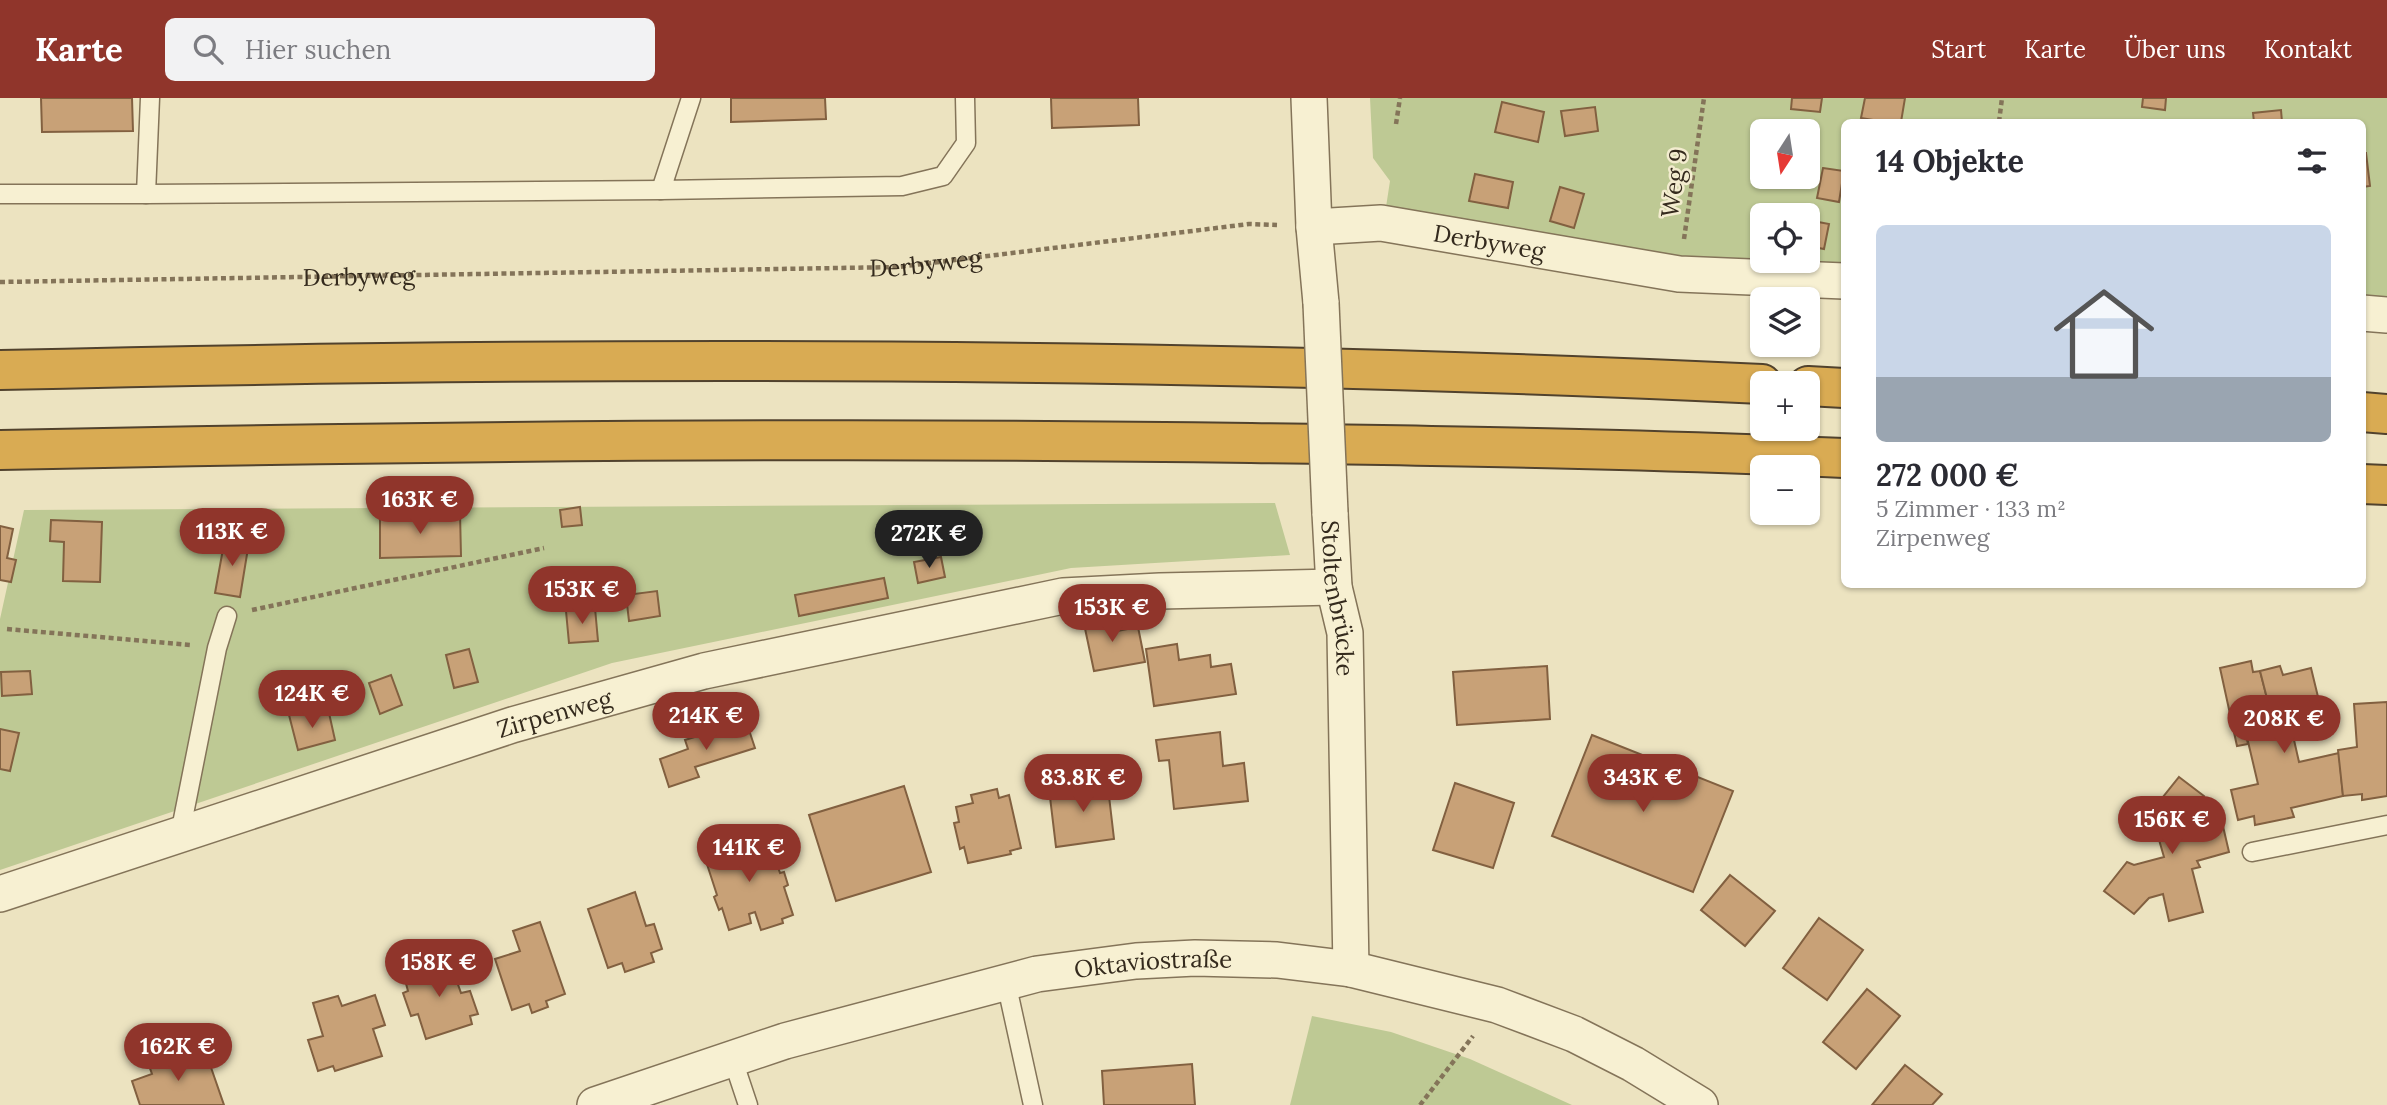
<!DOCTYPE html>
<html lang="de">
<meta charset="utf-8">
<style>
:root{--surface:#fff;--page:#f2f2f3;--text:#2b2b33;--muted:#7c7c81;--line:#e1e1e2;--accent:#90352b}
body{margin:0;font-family:Lora,serif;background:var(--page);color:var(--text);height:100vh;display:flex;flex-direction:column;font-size:26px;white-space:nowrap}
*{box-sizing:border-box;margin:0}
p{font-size:23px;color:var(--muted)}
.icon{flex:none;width:38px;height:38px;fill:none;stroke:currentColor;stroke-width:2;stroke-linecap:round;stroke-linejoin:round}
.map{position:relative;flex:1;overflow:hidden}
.panel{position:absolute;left:1841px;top:21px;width:525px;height:469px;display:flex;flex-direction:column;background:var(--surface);border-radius:10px;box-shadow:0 2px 5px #0004}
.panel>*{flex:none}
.needle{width:46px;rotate:192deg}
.tools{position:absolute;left:1750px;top:21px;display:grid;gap:14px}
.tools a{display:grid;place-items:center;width:70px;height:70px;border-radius:10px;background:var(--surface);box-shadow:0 2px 5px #0004;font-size:35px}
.price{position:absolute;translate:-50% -60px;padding:0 16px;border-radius:24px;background:var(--accent);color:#fff;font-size:23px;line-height:46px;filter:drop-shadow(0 2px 4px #0008)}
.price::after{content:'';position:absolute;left:50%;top:42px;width:21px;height:16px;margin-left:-10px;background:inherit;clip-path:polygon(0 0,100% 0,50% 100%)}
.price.active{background:#222;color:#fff}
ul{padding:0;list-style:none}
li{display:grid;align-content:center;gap:14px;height:371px;padding:0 35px}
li+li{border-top:2px solid var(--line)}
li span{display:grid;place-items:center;height:217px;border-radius:10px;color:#555}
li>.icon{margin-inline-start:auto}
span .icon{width:126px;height:126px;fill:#fffc;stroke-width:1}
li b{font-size:30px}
h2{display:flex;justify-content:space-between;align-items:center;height:84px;padding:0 35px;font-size:30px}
header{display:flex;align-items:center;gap:42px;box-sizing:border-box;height:98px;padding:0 35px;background:var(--accent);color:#fff}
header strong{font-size:33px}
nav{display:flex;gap:38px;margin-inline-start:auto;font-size:24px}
.search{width:490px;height:63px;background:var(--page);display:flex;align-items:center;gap:18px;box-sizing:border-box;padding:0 24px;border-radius:10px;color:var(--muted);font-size:26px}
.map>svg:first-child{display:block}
</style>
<header>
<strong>Karte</strong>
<div class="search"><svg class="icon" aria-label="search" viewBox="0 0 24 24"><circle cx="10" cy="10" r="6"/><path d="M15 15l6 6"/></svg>Hier suchen</div>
<nav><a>Start</a><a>Karte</a><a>Über uns</a><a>Kontakt</a></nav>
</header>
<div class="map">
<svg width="2387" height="1007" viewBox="0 0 2387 1007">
<rect width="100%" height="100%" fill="#ece3c0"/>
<g fill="#bec994" fill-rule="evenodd">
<path d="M1370,0h1017v201l-24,-2 -1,-175h-518v149l-171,-9 -287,-55 4,-26 -17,-23zM1762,33h46v46h-46zM1762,117h46v46h-46z"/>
<polygon points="1275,405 1290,457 1071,470 612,565 0,772 0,521 24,412"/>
<polygon points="1312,918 1391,934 1470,961 1572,1007 1290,1007"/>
</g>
<g fill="#c8a177" stroke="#826040" stroke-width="2">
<polygon points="41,0 132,0 133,33 42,34"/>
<polygon points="731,0 825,0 826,21 731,24"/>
<polygon points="1051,0 1138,0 1139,27 1052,30"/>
<polygon points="1792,0 1822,0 1820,14 1791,11"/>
<polygon points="1865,0 1905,0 1901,24 1885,24 1861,20"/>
<polygon points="2143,0 2166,0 2165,12 2142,9"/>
<polygon points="1502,4 1544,14 1538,44 1495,34"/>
<polygon points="1595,9 1598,33 1565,38 1561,13"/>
<polygon points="2281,12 2282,24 2254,24 2253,15"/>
<polygon points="2362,55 2366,55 2370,88 2362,89"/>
<polygon points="1823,70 1844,73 1839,104 1817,100"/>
<polygon points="1475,76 1513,84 1508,110 1469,103"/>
<polygon points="1560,89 1584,96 1574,130 1550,123"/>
<polygon points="1808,122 1829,126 1824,151 1808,148"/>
<polygon points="580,409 582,427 562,429 560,412"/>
<polygon points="460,415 461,458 380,460 380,417"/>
<polygon points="51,422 102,424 100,484 63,483 64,444 50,443"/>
<polygon points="0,428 13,431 7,460 16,462 11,484 0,482"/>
<polygon points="225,440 249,444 240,499 215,495"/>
<polygon points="941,459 945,479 918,485 914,464"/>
<polygon points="884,480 888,500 799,518 795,497"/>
<polygon points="657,493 660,518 629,523 626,497"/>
<polygon points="595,510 598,543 569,545 566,513"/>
<polygon points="1107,517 1109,528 1116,526 1117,533 1138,529 1145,564 1094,573 1083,521"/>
<polygon points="1177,546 1179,562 1210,557 1211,569 1231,566 1236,596 1154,608 1146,551"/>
<polygon points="469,551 478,584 454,590 446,557"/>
<polygon points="2251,563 2253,574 2260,573 2270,612 2242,618 2248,646 2237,648 2220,570"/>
<polygon points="1547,568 1550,621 1457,627 1453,574"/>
<polygon points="2280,568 2283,577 2311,570 2319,603 2282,612 2289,642 2294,642 2299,664 2339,655 2343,698 2291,710 2294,719 2255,727 2254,718 2238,722 2231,692 2258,686 2242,618 2270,612 2260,573"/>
<polygon points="30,573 32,596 2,598 1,574"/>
<polygon points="391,577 402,607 380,616 369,585"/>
<polygon points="2387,604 2387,698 2362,702 2362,696 2343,698 2338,652 2357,649 2354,606"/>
<polygon points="306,614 308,620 329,615 335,642 298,652 289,617"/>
<polygon points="746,623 755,650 695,669 699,679 669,689 660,661 688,651 685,642"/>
<polygon points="0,631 19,635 10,673 0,671"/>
<polygon points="1220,634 1223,668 1244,665 1248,703 1174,711 1169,662 1159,663 1156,642"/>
<polygon points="1592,637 1733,693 1693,794 1552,738"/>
<polygon points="2179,679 2204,698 2198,711 2202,727 2222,724 2229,754 2197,763 2200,769 2192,771 2203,814 2169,823 2163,796 2149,800 2134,816 2104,793 2127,764 2134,767 2164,759 2151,714"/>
<polygon points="1107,681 1114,741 1056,749 1050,699 1068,696 1067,686"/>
<polygon points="1455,685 1514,705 1493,770 1433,752"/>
<polygon points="904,688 931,774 836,803 809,717"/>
<polygon points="997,691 999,700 1009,697 1021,750 1010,753 1011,756 968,765 964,749 960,751 954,725 959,724 956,709 973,705 971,697"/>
<polygon points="767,737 780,775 784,774 788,787 784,789 793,817 782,821 783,825 761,832 755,814 749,816 751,825 729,832 722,810 719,812 714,799 717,797 703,754 735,743 738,752 753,747 751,742"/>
<polygon points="1730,777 1775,813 1745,848 1701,812"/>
<polygon points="635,794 646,828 654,826 662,851 651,855 654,864 625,874 622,865 608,870 588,811"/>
<polygon points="1819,820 1863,852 1827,902 1783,870"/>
<polygon points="540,824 565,896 546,903 548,909 532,915 529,906 512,912 495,861 520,853 513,833"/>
<polygon points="447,855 461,895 470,893 478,916 470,918 472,926 426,941 418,916 411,918 403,895 408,893 405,882 425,875 421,864"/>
<polygon points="1867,891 1900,918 1856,971 1823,944"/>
<polygon points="375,897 385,927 373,931 382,958 335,973 333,968 318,973 308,942 323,938 313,905 338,898 342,908"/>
<polygon points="174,952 180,967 207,958 224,1007 140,1007 132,983 152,976 147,962"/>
<polygon points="1192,966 1195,1007 1104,1007 1102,973"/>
<polygon points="1905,967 1942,996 1932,1007 1872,1007"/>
</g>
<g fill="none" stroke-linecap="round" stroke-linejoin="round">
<defs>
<g id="service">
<polyline points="691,0 661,92 902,88 943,78 966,45 965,0"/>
<polyline points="0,96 146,96 150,0"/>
<polyline points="146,96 661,92"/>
<polyline points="180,736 217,550 227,518"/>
<polyline points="2252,754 2387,727"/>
<polyline points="1006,884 1033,1007"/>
<polyline points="732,959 748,1007"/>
</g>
<g id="minor">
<polyline points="1309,0 1314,129 1321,205"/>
<path id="s2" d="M1314,129l67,-4 298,51 165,7"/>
<polyline points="2362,215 2387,217"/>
<path id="s3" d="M1330,415l4,74 11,46 6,336"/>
<path id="s4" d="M0,796l512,-169 192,-54 359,-75 97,-5 174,-4"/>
<path id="s5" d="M595,1007l190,-64 252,-67 99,-13 59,-3 82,2 74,9 146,36 77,29 59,30 67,41"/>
</g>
<g id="motorway">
<path d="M0,272c587,-14 1175,-14 1762,14"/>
<polyline points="1808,288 1844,290"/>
<polyline points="2362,314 2387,316"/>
<path d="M0,352c417,-9 834,-13 1251,-7 198,3 396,6 593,15"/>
<polyline points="2362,386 2387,387"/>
</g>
</defs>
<use href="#service" stroke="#847459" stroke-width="21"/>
<use href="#minor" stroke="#847459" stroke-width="38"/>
<use href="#motorway" stroke="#51422d" stroke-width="42"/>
<g stroke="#847459" stroke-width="4.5" stroke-dasharray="5 3.5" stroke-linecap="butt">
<polyline points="1999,24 2002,0"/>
<polyline points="1396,26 1400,0"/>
<polyline points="1684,141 1704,0"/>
<path id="s1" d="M0,184l898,-15 351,-43 28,1"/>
<polyline points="252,512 544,450"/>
<polyline points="7,531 191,547"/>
<polyline points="1420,1007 1473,938"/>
</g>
<use href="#service" stroke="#f7f0d2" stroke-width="18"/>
<use href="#minor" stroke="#f7f0d2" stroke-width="35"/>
<use href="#motorway" stroke="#d9ab53" stroke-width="38"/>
<defs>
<polyline id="minor-bridge" points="1321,205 1330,415"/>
</defs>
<use href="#minor-bridge" stroke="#847459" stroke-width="38" stroke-linecap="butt"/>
<use href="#minor-bridge" stroke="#f7f0d2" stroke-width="35"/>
</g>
<g text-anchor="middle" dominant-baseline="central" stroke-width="5" stroke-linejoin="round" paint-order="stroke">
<g font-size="24" fill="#342a1d" stroke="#f3eccf">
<text transform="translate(1674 85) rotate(-82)">Weg 9</text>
<text stroke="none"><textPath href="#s2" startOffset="177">Derbyweg</textPath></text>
<text stroke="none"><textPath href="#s1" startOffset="926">Derbyweg</textPath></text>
<text stroke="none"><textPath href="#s1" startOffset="359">Derbyweg</textPath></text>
<text stroke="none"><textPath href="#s3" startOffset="86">Stoltenbrücke</textPath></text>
<text stroke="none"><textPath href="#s4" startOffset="583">Zirpenweg</textPath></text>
<text stroke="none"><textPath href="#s5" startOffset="578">Oktaviostraße</textPath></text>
</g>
</g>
</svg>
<div class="tools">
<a><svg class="needle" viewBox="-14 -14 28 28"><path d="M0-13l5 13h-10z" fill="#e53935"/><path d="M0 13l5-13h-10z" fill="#7c7c81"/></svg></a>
<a><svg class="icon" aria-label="locate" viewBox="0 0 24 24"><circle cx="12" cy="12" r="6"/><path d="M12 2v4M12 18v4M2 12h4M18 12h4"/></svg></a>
<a><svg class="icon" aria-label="layers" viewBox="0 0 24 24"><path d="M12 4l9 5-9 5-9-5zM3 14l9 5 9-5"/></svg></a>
<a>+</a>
<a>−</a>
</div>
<b class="price" style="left:420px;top:438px">163K €</b>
<b class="price" style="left:232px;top:470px">113K €</b>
<b class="price active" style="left:929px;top:472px">272K €</b>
<b class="price" style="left:582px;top:528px">153K €</b>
<b class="price" style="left:1112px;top:546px">153K €</b>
<b class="price" style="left:312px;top:632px">124K €</b>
<b class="price" style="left:706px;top:654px">214K €</b>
<b class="price" style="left:2284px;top:657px">208K €</b>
<b class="price" style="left:1083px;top:716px">83.8K €</b>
<b class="price" style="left:1643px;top:716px">343K €</b>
<b class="price" style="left:2172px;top:758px">156K €</b>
<b class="price" style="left:749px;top:786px">141K €</b>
<b class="price" style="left:439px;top:901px">158K €</b>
<b class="price" style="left:178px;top:985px">162K €</b>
<section class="panel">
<h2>14 Objekte<svg class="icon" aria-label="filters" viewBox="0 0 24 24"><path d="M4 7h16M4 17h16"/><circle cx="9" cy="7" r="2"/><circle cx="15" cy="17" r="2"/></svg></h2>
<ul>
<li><span style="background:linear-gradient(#c9d6e8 70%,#9aa5b1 0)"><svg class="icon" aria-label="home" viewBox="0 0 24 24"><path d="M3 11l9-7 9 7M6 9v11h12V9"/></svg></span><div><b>272 000 €</b><p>5 Zimmer · 133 m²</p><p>Zirpenweg</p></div></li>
</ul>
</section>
</div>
